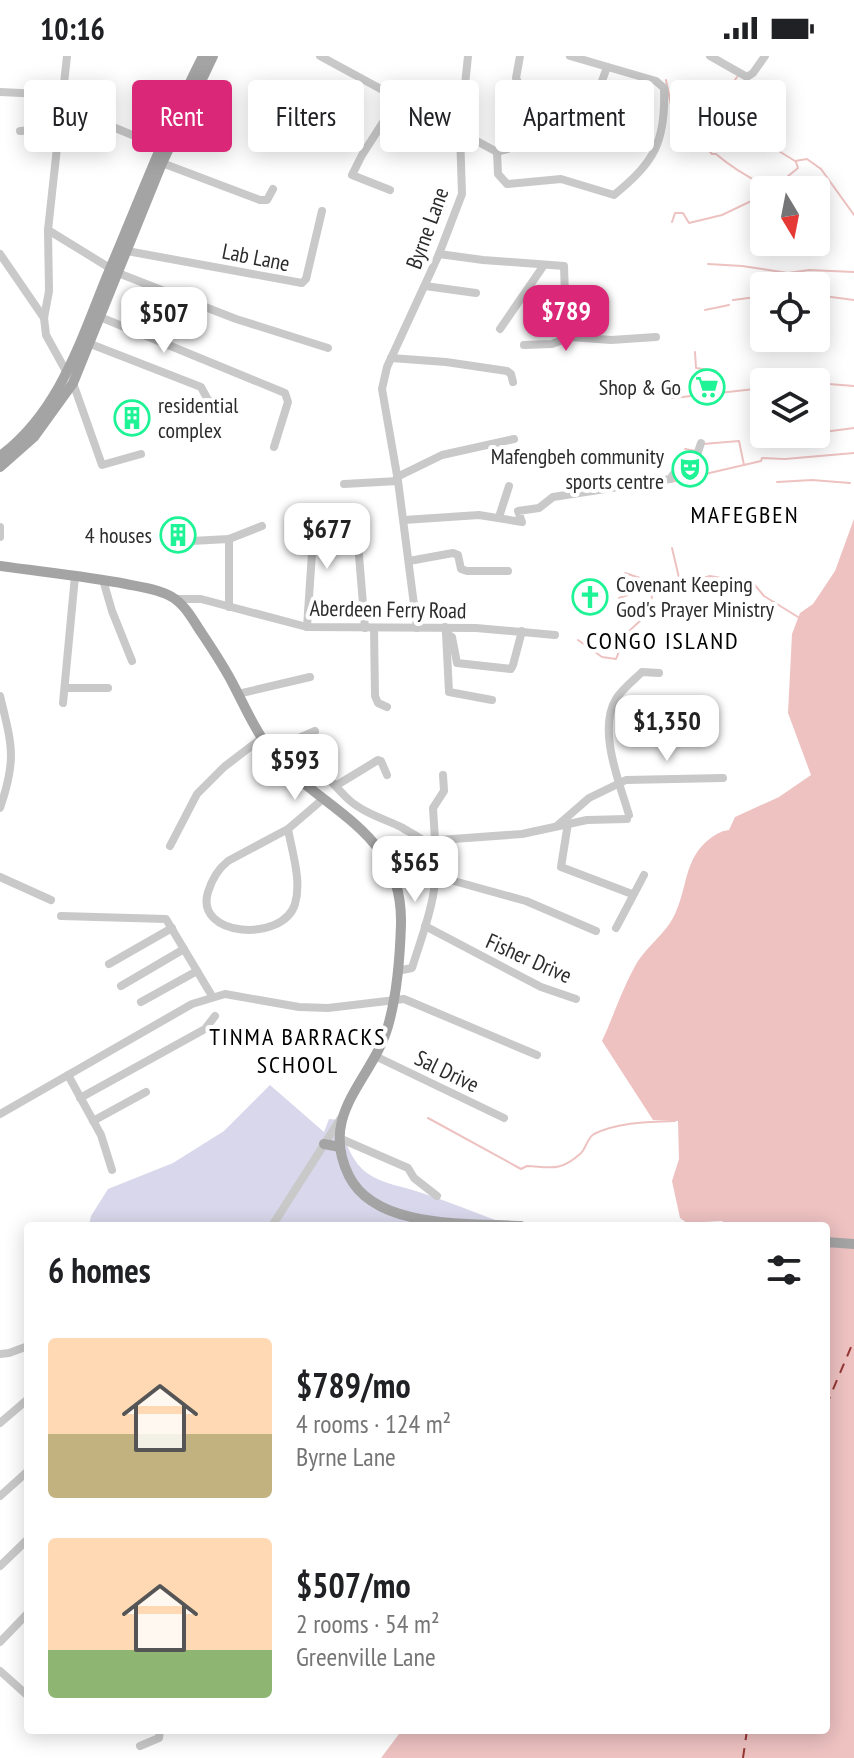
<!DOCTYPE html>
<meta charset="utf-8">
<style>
:root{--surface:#fff;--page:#f2f2f2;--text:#202124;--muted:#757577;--accent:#db2777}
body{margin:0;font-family:"PT Sans Narrow",sans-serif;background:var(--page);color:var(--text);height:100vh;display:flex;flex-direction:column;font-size:30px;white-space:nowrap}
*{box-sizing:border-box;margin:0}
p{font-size:26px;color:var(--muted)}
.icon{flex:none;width:44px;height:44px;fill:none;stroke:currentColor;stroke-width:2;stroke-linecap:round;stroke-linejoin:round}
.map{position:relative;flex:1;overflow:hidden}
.sheet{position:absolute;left:24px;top:1166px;width:806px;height:512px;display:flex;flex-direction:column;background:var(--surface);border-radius:8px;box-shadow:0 4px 20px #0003}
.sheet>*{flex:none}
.hud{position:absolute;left:24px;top:24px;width:806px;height:72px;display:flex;gap:16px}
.needle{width:52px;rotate:170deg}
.buttons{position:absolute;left:750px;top:120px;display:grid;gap:16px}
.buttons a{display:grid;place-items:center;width:80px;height:80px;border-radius:8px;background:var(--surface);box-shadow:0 4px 20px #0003;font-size:40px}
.price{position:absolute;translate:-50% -68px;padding:0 18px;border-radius:16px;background:#fff;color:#222;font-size:26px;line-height:52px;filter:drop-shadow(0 2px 4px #0008)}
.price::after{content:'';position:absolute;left:50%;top:48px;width:24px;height:18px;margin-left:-12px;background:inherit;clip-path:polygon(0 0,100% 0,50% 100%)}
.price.active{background:var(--accent);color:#fff}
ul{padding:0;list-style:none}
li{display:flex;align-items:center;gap:24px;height:200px;padding:0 24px}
li span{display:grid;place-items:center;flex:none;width:224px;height:160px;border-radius:8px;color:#555}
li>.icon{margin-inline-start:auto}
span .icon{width:96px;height:96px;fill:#fffc;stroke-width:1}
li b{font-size:34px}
h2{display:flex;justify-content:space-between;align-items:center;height:96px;padding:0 24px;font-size:34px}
.tag{padding:0 28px;border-radius:8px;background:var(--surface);box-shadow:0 4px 20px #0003;font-size:28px;line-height:72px}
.tag.active{background:var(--accent);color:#fff}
.status{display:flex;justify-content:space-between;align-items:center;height:56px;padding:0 40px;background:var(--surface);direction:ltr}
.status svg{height:22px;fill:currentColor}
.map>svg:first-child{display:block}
</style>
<div class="status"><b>10:16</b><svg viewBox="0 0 49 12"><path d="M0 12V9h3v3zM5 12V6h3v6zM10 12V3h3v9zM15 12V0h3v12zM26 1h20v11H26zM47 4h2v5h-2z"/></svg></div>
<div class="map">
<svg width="854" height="1702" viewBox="0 0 854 1702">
<rect width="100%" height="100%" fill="#fff"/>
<path fill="#d9d7eb" d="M270,1029l54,47 5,-13 11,1c4,19 10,40 27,53 15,11 35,13 52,19 31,10 62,23 93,34h-423l2,-10 17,-27 65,-26 51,-32z"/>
<path fill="#edc2c1" d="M854,463v1239h-473l21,-28h424v-504h-99l-5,-5 -35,2 -7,-5 -8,-37 7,-22 -1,-38 -25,-1 -51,-79c12,-26 21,-55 36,-80 10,-15 27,-28 35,-43 16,-30 9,-59 39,-81 7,-4 9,-6 17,-7l6,-13 44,-20 32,-22 -23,-62 4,-79 8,-21 13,-9 22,-33z"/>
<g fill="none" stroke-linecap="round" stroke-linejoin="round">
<g stroke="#edc2c1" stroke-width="2">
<polyline points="737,21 712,57 711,63 764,86 795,105 807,103 821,113 854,159"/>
<path d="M666,24l5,25 24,23 6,13 11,13h4c15,13 30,22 48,31l22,-7"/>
<polyline points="679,55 685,46 687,31"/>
<polyline points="787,121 798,112 796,106"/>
<polyline points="770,134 778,127"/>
<polyline points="672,166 675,157 683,157 689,167 722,159 764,139"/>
<polyline points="708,208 742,210 788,217 809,214 854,216"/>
<polyline points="816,239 854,244"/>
<polyline points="733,244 764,240"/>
<polyline points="705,254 729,249"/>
<polyline points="695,296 696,312 716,315 720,338"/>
<polyline points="816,327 854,330"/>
<polyline points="606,335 622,337 650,334 673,342 764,332"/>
<polyline points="816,377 854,372"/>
<polyline points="802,380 814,378"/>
<polyline points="703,388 739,385 744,409"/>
<polyline points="685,393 696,395"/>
<polyline points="671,426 761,405 762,402 785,403 854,397"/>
<polyline points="777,426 812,424 850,427"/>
<polyline points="672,492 680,526"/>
<polyline points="625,517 643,523 648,534"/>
<polyline points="619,542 642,534 652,539"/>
<polyline points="578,584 602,601 616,603 626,578 643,562 650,549 653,536 710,520 754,528 764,540 798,561"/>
<path d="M428,1062l93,51 6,-3c23,1 33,6 53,-12 7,-6 6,-15 14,-20 25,-12 54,-12 81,-13"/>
</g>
<g stroke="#933734" stroke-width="2" stroke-dasharray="10 8" stroke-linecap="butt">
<polyline points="826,1350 854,1284"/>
<polyline points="743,1702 747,1674"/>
</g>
<g stroke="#c9c9c9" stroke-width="8">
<polyline points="320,0 497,96"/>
<polyline points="710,0 747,21 753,17 765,0"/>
<polyline points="0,36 63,39"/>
<polyline points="586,70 607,11"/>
<polyline points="113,71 161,91"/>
<polyline points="20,75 59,72"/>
<path d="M497,96l1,22 9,10 54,-5 53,16c40,-33 52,-52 50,-107l-8,-7 -86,-25"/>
<polyline points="497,96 508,93 526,50 525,42 516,22 520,0"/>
<polyline points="162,107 260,144 267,144 273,133"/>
<polyline points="390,134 352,119 362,99 398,43"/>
<polyline points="48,174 118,217 236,263 328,292"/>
<polyline points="127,195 302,227 306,223 322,155"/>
<polyline points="0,198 44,262"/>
<polyline points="439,198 483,204 564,210 566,267 570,281 611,284 656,281"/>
<polyline points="425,230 476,237"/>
<polyline points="100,261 285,337 288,346 274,391"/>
<polyline points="500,273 544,209"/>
<polyline points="88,287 201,331 208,344 222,349"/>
<polyline points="524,289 552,288 570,281"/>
<polyline points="391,302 446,306 507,315 511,318 513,326"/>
<polyline points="67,317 46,279 44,262 49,235 48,174 67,0"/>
<polyline points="73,327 102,409 141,398"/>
<polyline points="397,421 442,399 514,383"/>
<polyline points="344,428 398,425"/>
<polyline points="355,451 365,572"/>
<polyline points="499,461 509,430"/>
<polyline points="404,464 479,459 522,466 518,455 539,452 553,441 670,423 682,407 696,402 701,387"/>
<polyline points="0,471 0,481"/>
<polyline points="229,483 229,551"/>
<polyline points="191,485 229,483 262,470"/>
<polyline points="409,505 453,497 458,499 461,513 467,515 508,515"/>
<polyline points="103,524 112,555 132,605"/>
<polyline points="176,543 201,543 307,571 476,572 555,579"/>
<polyline points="307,571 312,497 308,461"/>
<polyline points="445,571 446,577 452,581 457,607 511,613 513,609 522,575"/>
<polyline points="374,572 375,640 378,647 387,651"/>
<polyline points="417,572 398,425 382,333 387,311 439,198 462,138 460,77 468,0"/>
<polyline points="446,577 449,636 492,644"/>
<polyline points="65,632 108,632"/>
<polyline points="238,638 310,621"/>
<path d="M0,640c12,49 17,63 0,112"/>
<polyline points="63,647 75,520"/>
<polyline points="271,694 315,675"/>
<path d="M282,706c30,-7 46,17 65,36 14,14 37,21 54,29 8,5 20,10 26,17 22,29 -6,93 -15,124l-15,3"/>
<polyline points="337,729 378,704 381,705 387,719"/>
<path d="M629,759c-9,-31 -32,-85 -13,-116 6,-10 18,-19 26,-27l17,1"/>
<polyline points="568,767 561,811 632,838"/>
<polyline points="558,769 589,742 626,724 723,722"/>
<path d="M288,773c4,23 14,52 7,75 -12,39 -101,33 -87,-12 4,-13 10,-23 20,-31l60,-32 35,-30"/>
<polyline points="435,784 433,752 444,735 443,719"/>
<polyline points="425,785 522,778 587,764 627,763"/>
<polyline points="170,790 197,738 224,711 262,682"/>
<polyline points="436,820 526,845 596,875"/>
<polyline points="0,821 51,844"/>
<polyline points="61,860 166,863 212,940"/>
<polyline points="425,870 541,931 576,943"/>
<polyline points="616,872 644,819"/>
<polyline points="109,908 172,872"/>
<polyline points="121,930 184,893"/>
<polyline points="141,946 197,915"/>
<polyline points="375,1000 504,1062"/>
<polyline points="68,1019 101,1079 112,1114"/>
<polyline points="80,1042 205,973 215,960"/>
<polyline points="0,1058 192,948 225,938 299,951 328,952 404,943 537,999"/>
<polyline points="93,1065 146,1036"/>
<polyline points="339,1082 408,1112 414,1122 437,1140"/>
<polyline points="272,1170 341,1062"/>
<polyline points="0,1298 9,1297 28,1290"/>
<polyline points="0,1367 28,1343"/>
<polyline points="0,1440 28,1415"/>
<polyline points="0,1510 28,1483"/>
<polyline points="0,1586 28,1557"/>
<polyline points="0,1615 28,1640"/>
<polyline points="140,1690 159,1682 160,1674"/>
</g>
<g stroke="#a4a4a4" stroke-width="10">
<path d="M0,400c61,-45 82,-120 110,-187 30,-71 58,-144 93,-213"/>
<polyline points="0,411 34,381 73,327 162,107 213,0"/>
<path d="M0,510c42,6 84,10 126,18 15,3 33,5 46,13 12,7 20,21 27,32 12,18 25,37 35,57 10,19 19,40 32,58 50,68 137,81 135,180 -1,33 -4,71 -13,102 -16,55 -70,87 -39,150 27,54 122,47 172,50"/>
<polyline points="324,1088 340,1091"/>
<polyline points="826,1186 854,1188"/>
</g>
</g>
<defs>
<symbol id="supermarket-ring" viewBox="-11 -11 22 22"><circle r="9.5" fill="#fff" stroke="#1ef396" stroke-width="1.5"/><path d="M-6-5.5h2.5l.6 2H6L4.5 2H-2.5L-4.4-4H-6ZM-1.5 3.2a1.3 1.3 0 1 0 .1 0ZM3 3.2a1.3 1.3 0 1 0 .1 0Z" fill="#1ef396"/></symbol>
<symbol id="building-ring" viewBox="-11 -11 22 22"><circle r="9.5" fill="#fff" stroke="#1ef396" stroke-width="1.5"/><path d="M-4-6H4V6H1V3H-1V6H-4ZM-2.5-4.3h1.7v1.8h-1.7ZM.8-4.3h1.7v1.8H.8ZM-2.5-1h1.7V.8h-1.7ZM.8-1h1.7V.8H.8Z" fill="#1ef396"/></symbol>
<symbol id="theatre-ring" viewBox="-11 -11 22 22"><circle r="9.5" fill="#fff" stroke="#1ef396" stroke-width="1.5"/><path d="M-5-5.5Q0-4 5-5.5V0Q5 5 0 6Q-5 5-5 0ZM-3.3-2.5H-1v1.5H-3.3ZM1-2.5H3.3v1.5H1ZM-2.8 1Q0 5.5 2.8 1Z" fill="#1ef396"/></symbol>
<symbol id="church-ring" viewBox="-11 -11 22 22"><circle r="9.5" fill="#fff" stroke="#1ef396" stroke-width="1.5"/><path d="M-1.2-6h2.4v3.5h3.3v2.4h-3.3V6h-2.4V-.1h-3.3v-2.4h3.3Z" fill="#1ef396"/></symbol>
</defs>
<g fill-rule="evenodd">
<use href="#supermarket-ring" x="687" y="311" width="40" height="40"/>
<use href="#building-ring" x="112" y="342" width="40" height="40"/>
<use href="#theatre-ring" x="670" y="393" width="40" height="40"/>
<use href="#building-ring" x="158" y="459" width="40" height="40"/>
<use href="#church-ring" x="570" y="521" width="40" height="40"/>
</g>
<g text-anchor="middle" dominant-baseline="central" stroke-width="8" stroke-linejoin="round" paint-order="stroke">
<g font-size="22" fill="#2c2c2c" stroke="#fff">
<text transform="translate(427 172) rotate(-70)">Byrne Lane</text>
<text transform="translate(256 201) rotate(11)">Lab Lane</text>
<text transform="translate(388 553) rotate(1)">Aberdeen Ferry Road</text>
<text transform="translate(529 902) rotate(24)">Fisher Drive</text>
<text transform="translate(447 1015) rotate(26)">Sal Drive</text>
</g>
<g font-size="22" fill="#2c2c2c" stroke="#fff" text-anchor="end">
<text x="681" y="331">Shop &amp; Go</text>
<text x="158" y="349" text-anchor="start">residential<tspan x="158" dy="25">complex</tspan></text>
<text x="664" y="400">Mafengbeh community<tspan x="664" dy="25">sports centre</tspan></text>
<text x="152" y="479">4 houses</text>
<text x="616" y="528" text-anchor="start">Covenant Keeping<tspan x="616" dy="25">God's Prayer Ministry</tspan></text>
</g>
<g font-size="24" letter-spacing="2" fill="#000" stroke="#fff">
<text x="745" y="458">MAFEGBEN</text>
<text x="663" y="584">CONGO ISLAND</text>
<text x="298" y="980">TINMA BARRACKS<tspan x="298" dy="28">SCHOOL</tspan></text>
</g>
</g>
</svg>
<div class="buttons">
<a><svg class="needle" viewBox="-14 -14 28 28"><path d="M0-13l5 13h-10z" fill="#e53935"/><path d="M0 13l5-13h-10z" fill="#757577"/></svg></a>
<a><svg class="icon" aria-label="locate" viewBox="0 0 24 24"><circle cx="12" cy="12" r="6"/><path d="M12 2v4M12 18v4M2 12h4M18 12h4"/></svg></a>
<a><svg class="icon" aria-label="layers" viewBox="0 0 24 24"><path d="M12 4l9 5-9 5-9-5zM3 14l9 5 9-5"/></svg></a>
</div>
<b class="price active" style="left:566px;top:297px">$789</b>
<b class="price" style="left:164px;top:299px">$507</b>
<b class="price" style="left:327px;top:515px">$677</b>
<b class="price" style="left:667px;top:707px">$1,350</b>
<b class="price" style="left:295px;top:746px">$593</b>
<b class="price" style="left:415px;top:848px">$565</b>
<div class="hud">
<a class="tag">Buy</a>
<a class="tag active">Rent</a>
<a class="tag">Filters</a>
<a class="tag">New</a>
<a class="tag">Apartment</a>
<a class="tag">House</a>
</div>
<section class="sheet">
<h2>6 homes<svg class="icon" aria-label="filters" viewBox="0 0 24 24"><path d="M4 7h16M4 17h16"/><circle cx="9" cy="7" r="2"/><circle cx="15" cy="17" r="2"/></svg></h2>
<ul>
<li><span style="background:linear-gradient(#ffd9b3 60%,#c2b280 0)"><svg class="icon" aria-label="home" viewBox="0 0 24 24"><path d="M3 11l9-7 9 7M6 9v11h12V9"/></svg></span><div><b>$789/mo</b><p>4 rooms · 124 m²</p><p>Byrne Lane</p></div></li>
<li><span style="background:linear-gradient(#ffd9b3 70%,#8fb573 0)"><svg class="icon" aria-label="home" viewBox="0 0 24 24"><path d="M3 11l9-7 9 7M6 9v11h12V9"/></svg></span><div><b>$507/mo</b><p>2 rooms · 54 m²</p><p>Greenville Lane</p></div></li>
</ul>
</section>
</div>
